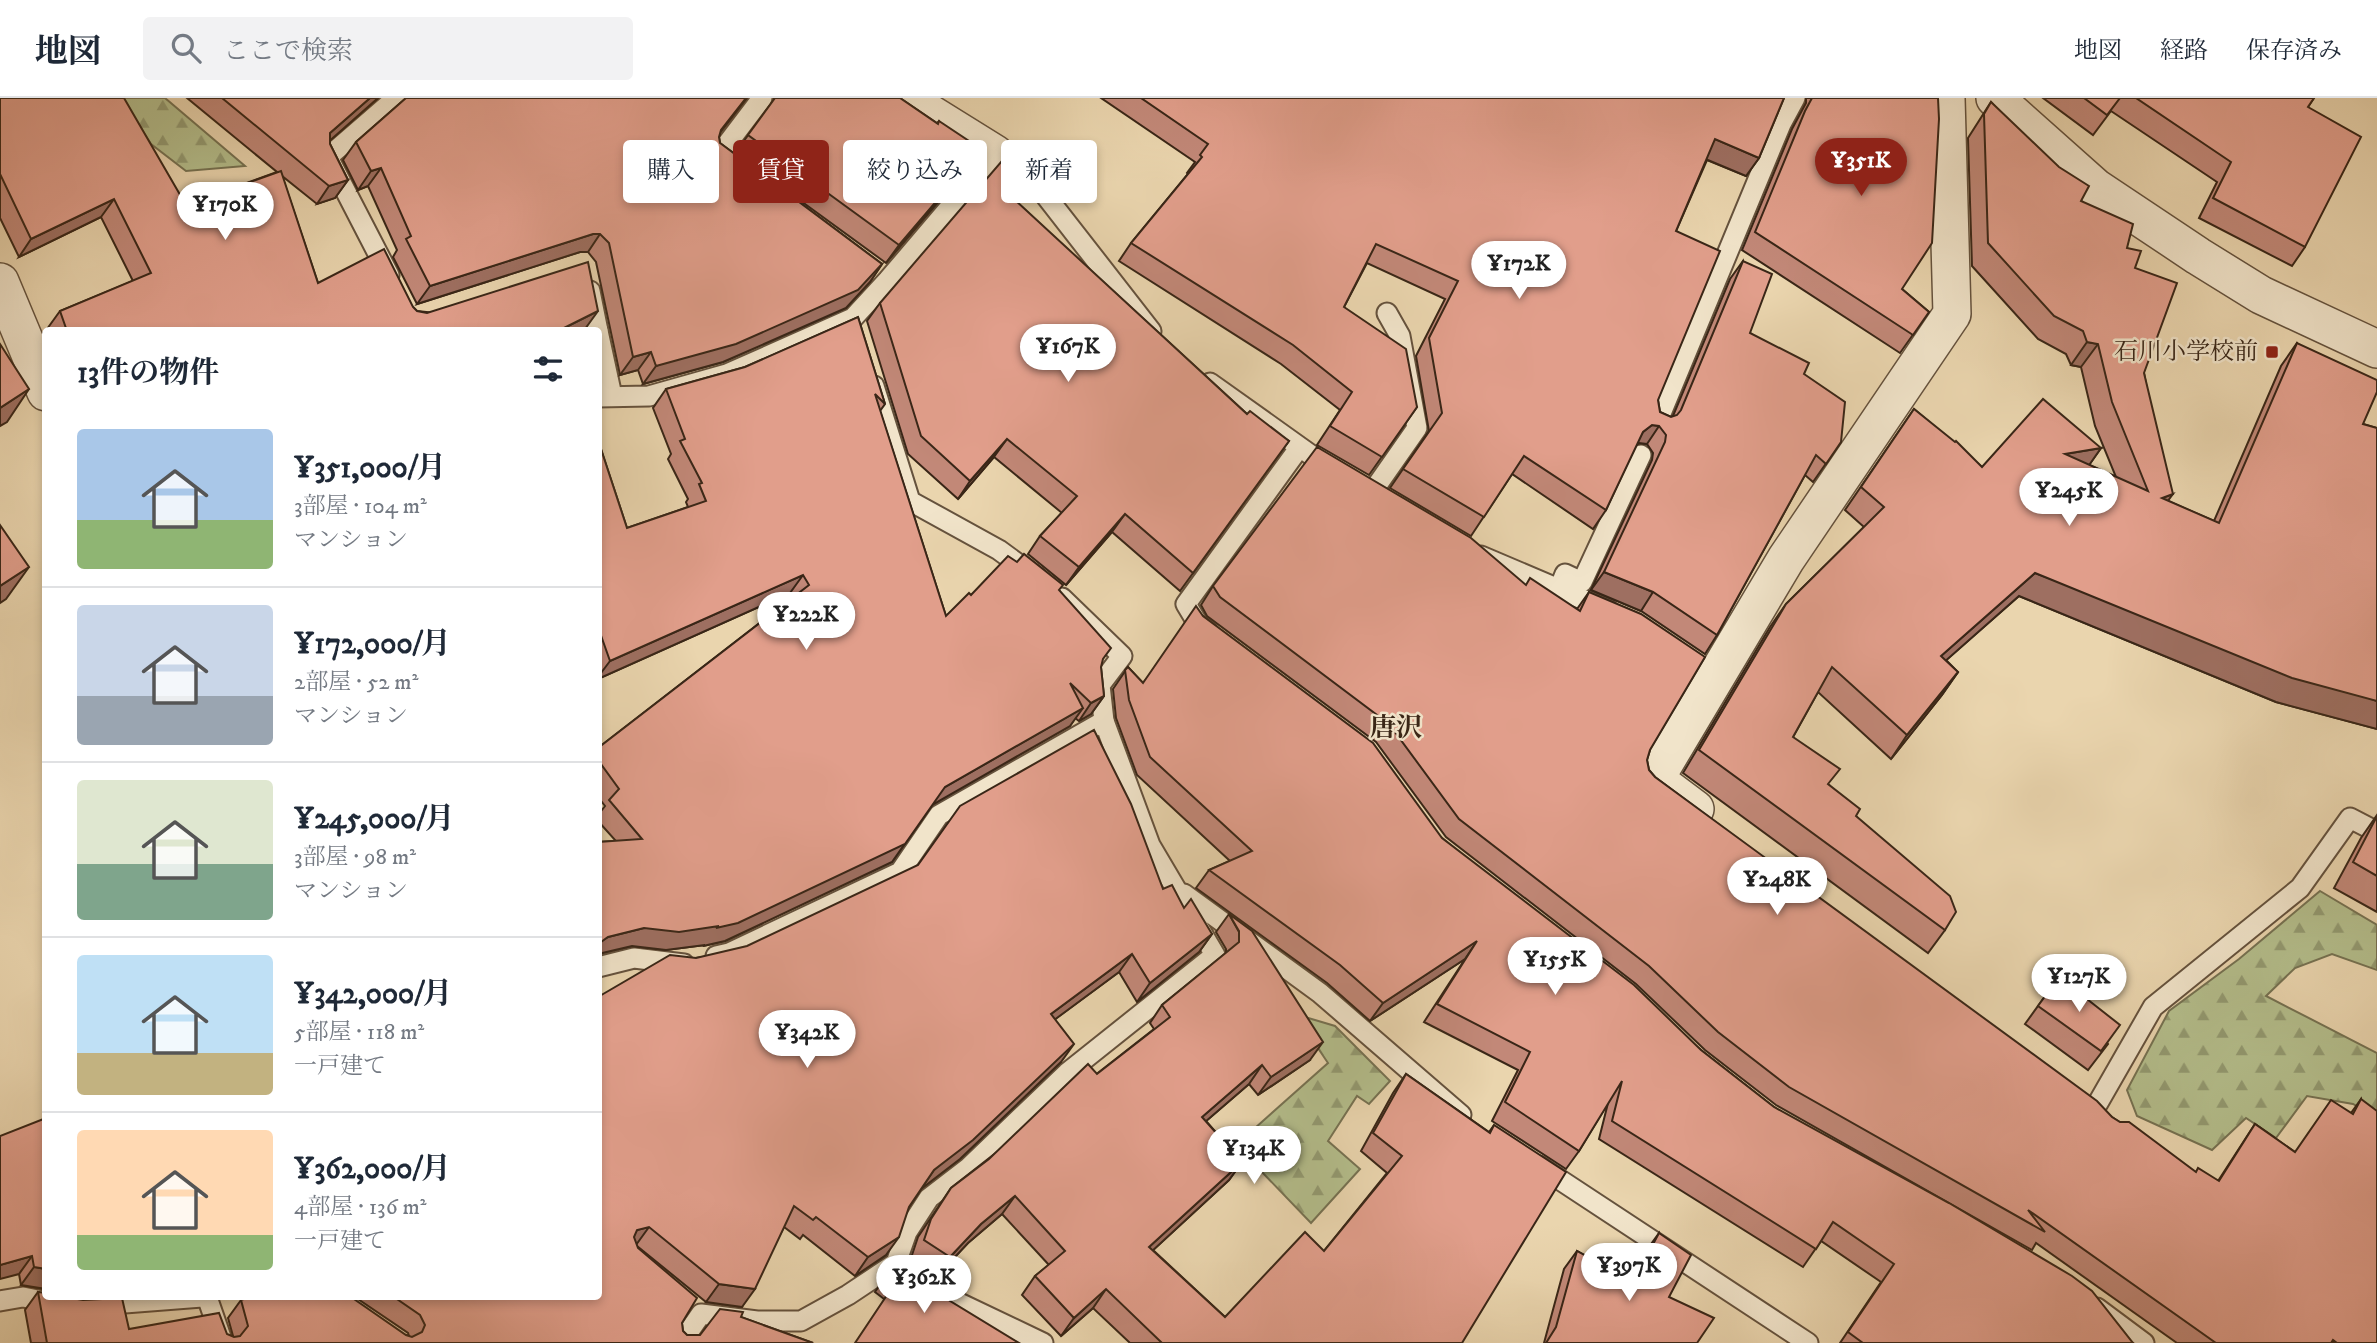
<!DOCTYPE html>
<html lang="ja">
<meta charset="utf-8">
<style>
:root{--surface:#fff;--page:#f2f2f3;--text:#1f2937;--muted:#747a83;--line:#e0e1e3;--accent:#8f2418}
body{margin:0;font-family:"IM FELL DW Pica","Noto Serif JP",serif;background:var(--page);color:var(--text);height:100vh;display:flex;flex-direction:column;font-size:26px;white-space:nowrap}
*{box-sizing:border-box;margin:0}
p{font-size:23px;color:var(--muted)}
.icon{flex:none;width:38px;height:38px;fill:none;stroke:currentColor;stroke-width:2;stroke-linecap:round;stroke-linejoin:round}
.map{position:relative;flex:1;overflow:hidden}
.details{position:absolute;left:42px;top:229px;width:560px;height:973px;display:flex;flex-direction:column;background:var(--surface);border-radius:7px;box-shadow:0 4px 10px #0003}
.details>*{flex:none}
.guide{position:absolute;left:623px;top:42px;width:665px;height:63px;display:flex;gap:14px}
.price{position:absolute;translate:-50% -60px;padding:0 16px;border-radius:24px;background:#fff;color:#222;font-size:23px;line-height:46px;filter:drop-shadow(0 2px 4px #0008)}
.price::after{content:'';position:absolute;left:50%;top:42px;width:21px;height:16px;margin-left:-10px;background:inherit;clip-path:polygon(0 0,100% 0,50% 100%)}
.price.on{background:var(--accent);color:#fff}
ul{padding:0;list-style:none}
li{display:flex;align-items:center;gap:21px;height:175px;padding:0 35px}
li+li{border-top:2px solid var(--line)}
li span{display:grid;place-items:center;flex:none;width:196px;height:140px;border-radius:7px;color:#555}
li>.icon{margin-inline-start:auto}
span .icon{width:84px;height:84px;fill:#fffc;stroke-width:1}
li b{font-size:30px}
h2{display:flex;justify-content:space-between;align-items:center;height:84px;padding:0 35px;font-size:30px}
.chip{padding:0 24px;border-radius:7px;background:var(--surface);box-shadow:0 4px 10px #0003;font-size:24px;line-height:63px}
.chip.on{background:var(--accent);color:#fff}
header{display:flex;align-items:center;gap:42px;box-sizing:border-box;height:98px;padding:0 35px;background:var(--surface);border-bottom:2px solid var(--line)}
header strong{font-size:33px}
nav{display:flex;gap:38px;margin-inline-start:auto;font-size:24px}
.search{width:490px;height:63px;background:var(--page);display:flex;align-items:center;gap:18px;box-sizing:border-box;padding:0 24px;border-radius:7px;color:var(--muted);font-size:26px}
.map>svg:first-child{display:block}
</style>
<header>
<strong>地図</strong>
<div class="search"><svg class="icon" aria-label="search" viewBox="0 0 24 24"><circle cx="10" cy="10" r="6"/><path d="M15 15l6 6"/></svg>ここで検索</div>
<nav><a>地図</a><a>経路</a><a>保存済み</a></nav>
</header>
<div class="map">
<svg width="2377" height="1245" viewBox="0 0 2377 1245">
<defs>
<pattern id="forest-firs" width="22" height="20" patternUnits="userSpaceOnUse" patternTransform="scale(1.75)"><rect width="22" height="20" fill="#b4be8c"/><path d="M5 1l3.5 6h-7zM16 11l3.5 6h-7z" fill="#939a71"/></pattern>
</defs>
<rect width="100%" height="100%" fill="#ead5ae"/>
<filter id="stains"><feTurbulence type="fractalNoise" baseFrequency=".00286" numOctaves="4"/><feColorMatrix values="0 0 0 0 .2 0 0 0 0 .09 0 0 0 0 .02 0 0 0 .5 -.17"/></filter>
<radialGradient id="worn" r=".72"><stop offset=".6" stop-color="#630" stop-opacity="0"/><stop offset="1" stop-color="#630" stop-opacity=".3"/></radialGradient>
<g fill="url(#forest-firs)" stroke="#767252" stroke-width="2">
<polygon points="121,0 165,0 245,68 186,73 151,46"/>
<polygon points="2320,793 2377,827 2377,872 2332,856 2295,870 2266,898 2377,955 2377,1020 2353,1006 2307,998 2276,1040 2246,1020 2212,1052 2137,1018 2127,992 2169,913 2239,861"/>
<polygon points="1295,916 1335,928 1390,983 1369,1006 1357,998 1328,1043 1360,1071 1311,1125 1236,1047 1328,965"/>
</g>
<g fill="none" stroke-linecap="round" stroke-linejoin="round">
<defs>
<g id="lane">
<polyline points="729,66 718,58 762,0"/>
<polyline points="389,177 328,59 396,0"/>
<polyline points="590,193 598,233"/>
<polyline points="598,233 612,298"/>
<polyline points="1210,285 1311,357"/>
<polyline points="874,288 910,403 999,452 1036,479"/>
<polyline points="598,299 649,298 727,276 853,220 888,182 995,56 1031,79 1151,233"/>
<polyline points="1657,325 1781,26 1795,0"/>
<polyline points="1373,393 1417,330 1400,238 1387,215"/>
<polyline points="1481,458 1608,512"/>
<polyline points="1559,491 1565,476 1582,484 1641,357"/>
<polyline points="1208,534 1198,526 1186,506 1299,350"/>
<polyline points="1184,796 1320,895 1461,1017"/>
<polyline points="716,858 729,855 900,774 939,717 1104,623"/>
<polyline points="598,869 634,860 684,866"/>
<polyline points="2098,1005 2153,909 2300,790 2350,720 2377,734"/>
<polyline points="1539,1068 1808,1245"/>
<polyline points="905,1171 955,1203 1043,1245"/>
<polyline points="207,1199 223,1245"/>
<polyline points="0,1203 23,1199 58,1206"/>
<polyline points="99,1207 202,1199"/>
<polyline points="2097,1210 2144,1245"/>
<polyline points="681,1245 701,1216 757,1223 801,1223 848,1197 896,1165 907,1134 929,1100 968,1070 1067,975 1215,857 1150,747 1104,623 1100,587 1122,558 1062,500"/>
</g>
<g id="street">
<polyline points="905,0 995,56"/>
<polyline points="1995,0 2096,90 2198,158 2261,197 2377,251"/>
<polyline points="0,184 46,294"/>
<polyline points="1695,711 1655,681 1786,461 1952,216 1946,0"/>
</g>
</defs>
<use href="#lane" stroke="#65523d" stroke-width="23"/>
<use href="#street" stroke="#65523d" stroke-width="40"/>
<use href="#lane" stroke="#f1e4ca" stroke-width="19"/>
<use href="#street" stroke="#f1e4ca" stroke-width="37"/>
</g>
<g fill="#c28878" stroke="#392617" stroke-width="2">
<polygon points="0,0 186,107 277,74 187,0 378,0 330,42 330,46 348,82 335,100 317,106 282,78 318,185 413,209 417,213 585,231 581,233 47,233 47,231 60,213 133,183 101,119 19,159 0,120"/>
<polygon points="406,0 747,0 720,35 719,39 720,45 882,166 870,184 846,210 723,264 643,286 638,272 620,277 596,164 588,154 580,154 417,206 393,159 397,152 368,88 358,92 343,62 356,44"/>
<polygon points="774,0 900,0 937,25 939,23 968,69 886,165 735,55 774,2"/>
<polygon points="1101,0 1784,0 1759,60 1746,78 1707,62 1676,133 1658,302 1660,314 1671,319 1673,318 1730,181 1743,163 1750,235 1804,276 1841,344 1813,384 1805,377 1717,537 1705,556 1641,513 1591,492 1652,362 1653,355 1647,346 1639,345 1636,347 1606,412 1593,431 1512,376 1471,438 1390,390 1429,333 1416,258 1445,201 1367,165 1344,209 1417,309 1369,377 1317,347 1340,312 1281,266 1119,163 1131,145 1188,76 1187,75 1195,64"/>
<polygon points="1806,0 1938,0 1902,191 1929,214 1900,255 1742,152 1792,31 1806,5"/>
<polygon points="2043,0 2314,0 2308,9 2305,149 2292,168 2199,120 2217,84 2111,13 2093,37"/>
<polygon points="1991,4 2081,103 2127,150 2135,170 2144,275 2168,403 2214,423 2281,268 2297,245 2363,326 2377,330 2377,631 2276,604 2019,498 1946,562 1958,574 1942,597 1891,661 1818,594 1793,639 1829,687 1856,718 1945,832 1928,855 1683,675 1770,529 1786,506 1864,429 1845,412 1914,311 1982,369 2101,350 2089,367 2116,379 2095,328 2081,269 2071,267 2066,256 2038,241 1972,168 1968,40"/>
<polygon points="1015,103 1247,316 1289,343 1180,493 1112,434 1066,487 1028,456 1040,438 1062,415 994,359 958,401 908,356 867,223 880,205"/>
<polygon points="858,219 885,306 880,313 946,518 971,497 1017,464 1059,492 1102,563 1101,569 1104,598 1091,616 1079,623 1075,620 1070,628 932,707 892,764 725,843 703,848 705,847 666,852 632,848 598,856 598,744 616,743 598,723 598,717 605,708 598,699 598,650 793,499 790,495 598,581 598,342 627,430 688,409 686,404 688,401 668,361 671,356 653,310 666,291 745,269"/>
<polygon points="1526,487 1577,511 1589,494 1650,652 1647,662 1649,672 1655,679 2112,1019 2195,1074 2218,1083 2255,1026 2295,1054 2351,1015 2361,1001 2377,1245 2177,1245 2036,1145 2032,1152 1776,1007 1705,952 1636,886 1446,739 1376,644 1207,518 1201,507 1213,488"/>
<polygon points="1203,518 1442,740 1701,952 1774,1009 2133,1245 1840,1245 1881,1184 1821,1143 1803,1169 1599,1041 1608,1005 1579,1053 1566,1071 1492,1023 1518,972 1424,924 1465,861 1370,923 1327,885 1196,790 1209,772 1230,763 1137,677 1116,620 1113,591 1128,569 1143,585"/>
<polygon points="2377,717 2377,814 2334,790 2361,740"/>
<polygon points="1163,791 1212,836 1199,854 1137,904 1119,874 1055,921 1061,964 960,1061 922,1090 909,1109 886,1157 855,1178 803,1137 800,1141 784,1129 742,1209 706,1204 637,1148 682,1225 683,1233 687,1237 700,1237 741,1219 813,1245 31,1245 25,1212 38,1194 129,1231 233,1238 228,1220 241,1202 409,1238 408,1235 355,1199 598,1199 696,860"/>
<polygon points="1229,816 1310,962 1258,997 1249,986 1206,1023 1242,1064 1229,1082 1153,1152 1225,1219 1324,1153 1387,1075 1361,1053 1393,995 1406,976 1489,1034 1494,1027 1462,1245 1130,1245 1093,1210 1061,1238 1022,1197 1035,1178 1049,1167 1002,1116 968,1145 938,1177 911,1160 918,1139 951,1090 1154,931 1150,925 1162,907 1226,855 1226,851 1216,834"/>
<polygon points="2059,879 2108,946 2088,972 2025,926"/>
<polygon points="46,1020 46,1191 21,1187 19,1176"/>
<polygon points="1659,1135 1669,1199 1697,1245 1544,1245 1564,1171 1577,1153 1631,1182 1646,1153"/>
<polygon points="888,1175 934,1177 926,1188 884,1201 875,1194"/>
</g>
<g fill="#9e6f61" stroke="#392617" stroke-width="2">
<polygon points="370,0 378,0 317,54 330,35"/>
<polygon points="1715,41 1759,60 1746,78 1703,60"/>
<polygon points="981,51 968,69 886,165 899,147"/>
<polygon points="381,70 368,88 358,92 371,73"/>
<polygon points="348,82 335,100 317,106 329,88"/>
<polygon points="114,101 101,119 19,159 31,141"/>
<polygon points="593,136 600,136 588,154 580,154 417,206 430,188"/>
<polygon points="882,166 870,184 846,210 723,264 643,286 656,268"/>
<polygon points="598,213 585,231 581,233 558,233"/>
<polygon points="2087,244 2098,246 2081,269 2071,267"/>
<polygon points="651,254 638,272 620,277 633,259"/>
<polygon points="29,291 7,324 0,328 0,310"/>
<polygon points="1652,327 1659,328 1647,346 1639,345 1630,352 1643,334"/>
<polygon points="1007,341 994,359 958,401 970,383"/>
<polygon points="2101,350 2085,373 2065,356"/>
<polygon points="2173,396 2156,419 2162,400"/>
<polygon points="1125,416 1112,434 1066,487 1079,469"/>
<polygon points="29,469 6,501 0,505 0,488"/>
<polygon points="1604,474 1653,494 1641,513 1591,492"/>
<polygon points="2035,475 2377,603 2377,631 2276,604 2019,498 1925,581 1941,558"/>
<polygon points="803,477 790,495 598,581 598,579 610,563"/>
<polygon points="1958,574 1942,597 1891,661 1907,637"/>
<polygon points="1104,598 1091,616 1079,623 1091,605"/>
<polygon points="1083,610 1070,628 932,707 892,764 725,843 703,848 705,847 666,852 632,848 598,856 598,844 608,839 644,830 945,689"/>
<polygon points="1212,836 1199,854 1137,904 1150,885"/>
<polygon points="1477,843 1465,861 1370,923 1383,905"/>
<polygon points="1132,856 1119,874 1038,934 1051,916"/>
<polygon points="1323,944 1310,962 1258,997 1271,979"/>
<polygon points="1074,946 1061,964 960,1061 921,1091 934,1072"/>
<polygon points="1262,967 1249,986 1190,1037 1202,1019"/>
<polygon points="1242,1064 1229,1082 1137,1167 1149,1149"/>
<polygon points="1015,1098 1002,1116 968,1145 938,1177 950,1159 981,1126"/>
<polygon points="649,1129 636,1147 624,1151 637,1132"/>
<polygon points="899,1139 886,1157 855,1178 868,1159"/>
<polygon points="32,1158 19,1176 0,1181 0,1167"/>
<polygon points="34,1169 46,1171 46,1191 21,1187"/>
<polygon points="719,1186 755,1191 742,1209 706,1204"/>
<polygon points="1106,1191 1093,1210 1061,1238 1074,1220"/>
</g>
<g fill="#e19e8b" stroke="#392617" stroke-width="2">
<polygon points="0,0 124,0 186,107 281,73 318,185 384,151 413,209 417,213 427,215 588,164 598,213 558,233 67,233 60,213 151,175 114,101 31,141 0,76"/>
<polygon points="222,0 370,0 330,35 330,46 348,82 329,88"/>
<polygon points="406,0 746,0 721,32 719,39 720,45 882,166 858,192 736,246 656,268 651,254 633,259 609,145 600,136 593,136 430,188 406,141 411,138 381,70 371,73 356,44"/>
<polygon points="775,0 900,0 938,26 939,23 981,51 899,147 748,37"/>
<polygon points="1141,0 1784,0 1759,60 1715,41 1676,133 1720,153 1658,302 1660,314 1671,319 1677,317 1681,312 1743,163 1772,176 1750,235 1809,265 1804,276 1845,304 1841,344 1826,366 1816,357 1717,537 1653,494 1604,474 1665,344 1666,337 1659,328 1652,327 1643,334 1606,412 1524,358 1484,419 1403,371 1442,315 1429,240 1458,183 1376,146 1344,209 1406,251 1417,309 1382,359 1330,328 1352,294 1293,247 1131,145 1202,59 1200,57 1208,46"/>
<polygon points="1812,0 1938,0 1939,21 1932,145 1902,191 1929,214 1913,237 1755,134 1805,13"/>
<polygon points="2084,0 2120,0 2107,17"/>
<polygon points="2136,0 2314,0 2308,9 2361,39 2305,149 2213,100 2231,64"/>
<polygon points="1991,4 2059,69 2089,88 2081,103 2133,126 2127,150 2141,153 2135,170 2177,185 2144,275 2173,396 2162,400 2219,425 2297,245 2377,282 2377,294 2363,326 2377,330 2377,603 2292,580 2035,475 1941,558 1958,574 1907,637 1832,569 1793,639 1840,671 1828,686 1860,711 1856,718 1950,798 1956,814 1945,832 1699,652 1786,506 1884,409 1861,389 1914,311 1955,344 1956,343 1982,369 2043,301 2101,350 2065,356 2148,393 2112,304 2098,246 2087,244 2083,233 2054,218 1988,145 1984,16"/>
<polygon points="1001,64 1030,83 1015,102 1247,316 1250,313 1289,343 1193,475 1125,416 1079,469 1040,438 1077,398 1007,341 970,383 921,338 880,205"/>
<polygon points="858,219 885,306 875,296 946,518 969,495 971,497 1008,458 1017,464 1024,456 1063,487 1059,492 1111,550 1103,561 1101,569 1104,598 1091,605 1070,585 1083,610 945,689 905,746 738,825 716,830 719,828 679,834 644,830 608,839 601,844 598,844 598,744 642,741 609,702 619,691 598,662 598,650 809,487 803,477 610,563 598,529 598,342 627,430 706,403 699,386 702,385 680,343 685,341 666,291 745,269"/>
<polygon points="0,246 29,291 0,310"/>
<polygon points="1317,349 1471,440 1526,487 1530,480 1580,513 1589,494 1641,516 1705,559 1650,652 1647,662 1649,672 1655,679 2097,1003 2112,1019 2120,1024 2129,1024 2196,1074 2198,1070 2219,1083 2255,1026 2295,1054 2331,1002 2353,1016 2361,1001 2377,1013 2377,1245 2337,1245 2333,1242 2331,1245 2216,1245 2028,1112 2045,1134 1789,989 1718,934 1649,868 1459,721 1389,626 1220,499 1213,488"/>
<polygon points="0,427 29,469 0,488"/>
<polygon points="1196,508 1203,518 1373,645 1442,740 1634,887 1701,952 1774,1009 1949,1105 2072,1178 2092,1193 2133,1245 1863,1245 1848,1234 1894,1166 1833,1124 1816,1151 1612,1023 1622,983 1579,1053 1505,1004 1530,954 1437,906 1477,843 1383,905 1340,867 1209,772 1252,753 1150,659 1129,602 1125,572 1128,569 1143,585"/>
<polygon points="1094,632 1131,706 1163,791 1172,787 1184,810 1191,801 1212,836 1150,885 1132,856 1051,916 1074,946 973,1042 934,1072 909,1109 899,1139 868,1159 816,1119 813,1122 794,1108 755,1191 719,1186 649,1129 637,1132 634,1139 638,1150 697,1200 682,1225 683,1233 687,1237 700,1237 720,1211 743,1214 741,1219 813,1245 47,1245 38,1194 46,1195 46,1199 66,1199 83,1202 122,1200 129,1231 219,1215 227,1236 234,1239 240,1238 248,1228 241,1202 249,1199 351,1199 406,1237 412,1239 422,1234 425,1227 420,1217 394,1199 598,1199 598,899 670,857 696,860 747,848 918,767 960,708"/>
<polygon points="2377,718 2377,778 2353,764"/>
<polygon points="1229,816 1252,833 1323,944 1271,979 1262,967 1202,1019 1242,1064 1149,1149 1225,1219 1305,1134 1324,1153 1402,1058 1373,1035 1406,976 1490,1035 1494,1027 1566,1074 1462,1245 1162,1245 1106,1191 1074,1220 1035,1178 1065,1153 1015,1098 981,1126 950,1159 924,1142 931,1121 951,1090 989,1061 1088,966 1097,976 1170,919 1162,907 1239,844 1239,833"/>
<polygon points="2059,879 2120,927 2101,953 2038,908"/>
<polygon points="46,1020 46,1171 34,1169 32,1158 0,1167 0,1038"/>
<polygon points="1659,1135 1691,1157 1669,1199 1714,1220 1697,1245 1546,1245 1556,1229 1577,1153 1633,1184"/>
<polygon points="909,1161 934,1177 924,1187 1019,1245 855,1245 897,1182 888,1175"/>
</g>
<rect fill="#8f2418" stroke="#f1e4ca" stroke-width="2.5" x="2265" y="247" width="14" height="14" rx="3.5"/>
<g text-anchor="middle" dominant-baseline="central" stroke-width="5" stroke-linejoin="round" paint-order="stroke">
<g font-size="24" fill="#392617" stroke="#f1e4ca" text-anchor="end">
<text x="2258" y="254">石川小学校前</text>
</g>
<g font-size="26" font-weight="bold" fill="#392617" stroke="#f1e4ca">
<text x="1396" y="630">唐沢</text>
</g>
</g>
<rect width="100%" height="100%" filter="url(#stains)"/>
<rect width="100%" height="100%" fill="url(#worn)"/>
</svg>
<b class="price on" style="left:1861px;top:100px">¥351K</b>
<b class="price" style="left:225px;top:144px">¥170K</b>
<b class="price" style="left:1519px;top:203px">¥172K</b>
<b class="price" style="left:1068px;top:286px">¥167K</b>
<b class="price" style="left:2069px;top:430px">¥245K</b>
<b class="price" style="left:806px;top:554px">¥222K</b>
<b class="price" style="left:1777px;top:819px">¥248K</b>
<b class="price" style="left:1555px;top:899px">¥155K</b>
<b class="price" style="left:2079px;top:916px">¥127K</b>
<b class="price" style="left:807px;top:972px">¥342K</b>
<b class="price" style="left:1254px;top:1088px">¥134K</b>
<b class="price" style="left:1629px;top:1205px">¥397K</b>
<b class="price" style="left:924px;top:1217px">¥362K</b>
<div class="guide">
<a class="chip">購入</a>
<a class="chip on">賃貸</a>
<a class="chip">絞り込み</a>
<a class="chip">新着</a>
</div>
<section class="details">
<h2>13件の物件<svg class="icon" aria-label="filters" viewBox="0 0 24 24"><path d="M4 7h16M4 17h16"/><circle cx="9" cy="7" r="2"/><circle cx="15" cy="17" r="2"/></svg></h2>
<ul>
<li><span style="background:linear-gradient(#a9c7e8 65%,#8fb573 0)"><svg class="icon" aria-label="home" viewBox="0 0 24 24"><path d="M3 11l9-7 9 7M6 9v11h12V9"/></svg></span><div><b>¥351,000/月</b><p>3部屋 · 104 m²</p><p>マンション</p></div></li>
<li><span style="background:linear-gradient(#c9d6e8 65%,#9aa5b1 0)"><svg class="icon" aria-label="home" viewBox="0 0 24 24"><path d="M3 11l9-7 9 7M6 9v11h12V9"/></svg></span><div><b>¥172,000/月</b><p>2部屋 · 52 m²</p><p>マンション</p></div></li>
<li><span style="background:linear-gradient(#dfe7d0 60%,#7fa58c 0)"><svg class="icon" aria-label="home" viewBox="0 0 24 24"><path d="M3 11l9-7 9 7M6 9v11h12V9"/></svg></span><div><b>¥245,000/月</b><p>3部屋 · 98 m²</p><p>マンション</p></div></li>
<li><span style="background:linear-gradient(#bfe0f5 70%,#c2b280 0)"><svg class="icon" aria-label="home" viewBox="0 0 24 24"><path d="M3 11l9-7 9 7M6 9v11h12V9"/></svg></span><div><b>¥342,000/月</b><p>5部屋 · 118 m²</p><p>一戸建て</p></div></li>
<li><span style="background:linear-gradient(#ffd9b3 75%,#8fb573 0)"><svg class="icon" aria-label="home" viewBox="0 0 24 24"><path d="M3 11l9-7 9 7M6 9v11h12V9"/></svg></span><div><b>¥362,000/月</b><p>4部屋 · 136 m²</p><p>一戸建て</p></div></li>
</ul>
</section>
</div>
